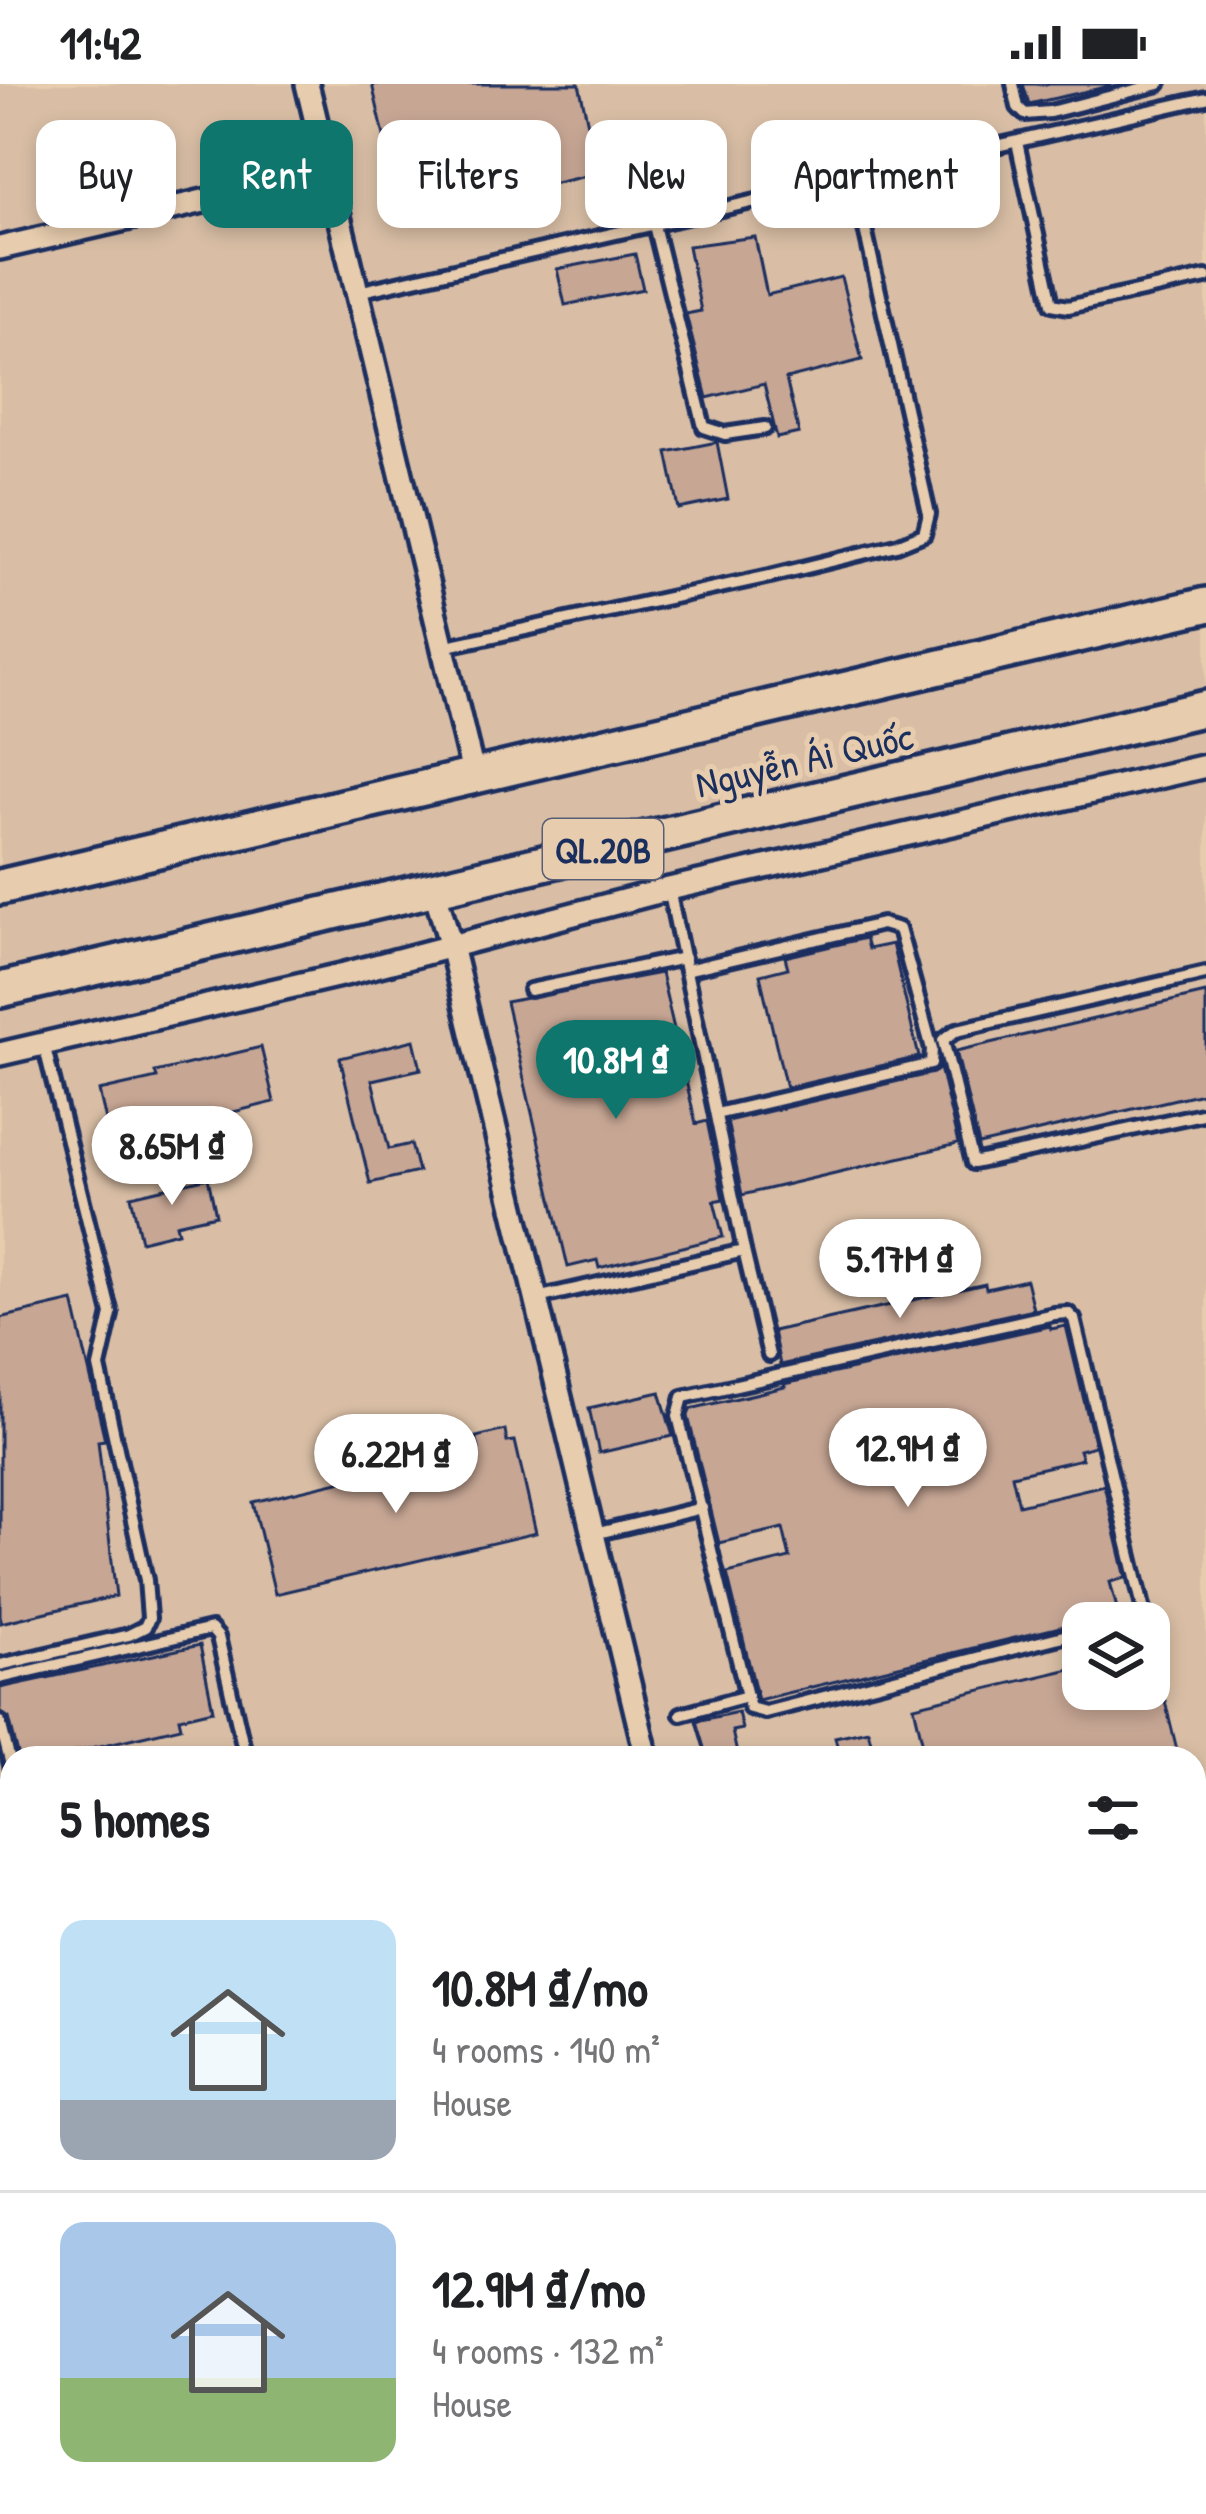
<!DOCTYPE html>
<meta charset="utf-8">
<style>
:root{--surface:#fff;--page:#f2f2f2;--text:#202124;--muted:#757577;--line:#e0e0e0;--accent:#0f766e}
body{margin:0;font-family:"Patrick Hand",sans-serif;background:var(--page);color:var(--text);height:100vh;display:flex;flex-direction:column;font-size:45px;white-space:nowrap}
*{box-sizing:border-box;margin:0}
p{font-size:39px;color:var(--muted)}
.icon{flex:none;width:66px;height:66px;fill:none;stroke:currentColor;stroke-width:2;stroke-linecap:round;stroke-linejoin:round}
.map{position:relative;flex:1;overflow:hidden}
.drawer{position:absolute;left:0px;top:1662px;width:1206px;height:768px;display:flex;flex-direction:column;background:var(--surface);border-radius:36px 36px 0 0;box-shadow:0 6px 18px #0003}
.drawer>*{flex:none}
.top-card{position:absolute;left:36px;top:36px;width:1134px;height:108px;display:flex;gap:24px}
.controls{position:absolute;left:1062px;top:1518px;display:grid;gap:24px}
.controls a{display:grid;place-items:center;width:108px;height:108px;border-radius:24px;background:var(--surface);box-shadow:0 6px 18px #0003;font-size:60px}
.price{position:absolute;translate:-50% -102px;padding:0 27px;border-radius:42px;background:#fff;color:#222;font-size:39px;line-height:78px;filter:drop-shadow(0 3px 6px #0008)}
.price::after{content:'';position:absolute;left:50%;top:72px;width:36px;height:27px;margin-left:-18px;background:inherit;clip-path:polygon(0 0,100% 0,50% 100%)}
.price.active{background:var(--accent);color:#fff}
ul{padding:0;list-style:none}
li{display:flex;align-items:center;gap:36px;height:300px;padding:0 60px}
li+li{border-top:3px solid var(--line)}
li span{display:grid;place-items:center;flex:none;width:336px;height:240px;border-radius:24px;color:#555}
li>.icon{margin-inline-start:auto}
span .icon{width:144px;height:144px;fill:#fffc;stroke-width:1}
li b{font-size:51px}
h2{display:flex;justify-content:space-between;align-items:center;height:144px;padding:0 60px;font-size:51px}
.chip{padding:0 42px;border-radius:24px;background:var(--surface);box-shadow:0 6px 18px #0003;font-size:42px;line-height:108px}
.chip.active{background:var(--accent);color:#fff}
.status{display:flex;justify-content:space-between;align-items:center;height:84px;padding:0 60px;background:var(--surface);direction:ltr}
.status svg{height:33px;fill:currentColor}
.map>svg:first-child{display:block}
</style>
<div class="status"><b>11:42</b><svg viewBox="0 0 49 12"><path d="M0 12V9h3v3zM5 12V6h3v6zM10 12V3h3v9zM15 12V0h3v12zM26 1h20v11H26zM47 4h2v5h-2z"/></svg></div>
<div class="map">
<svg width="1206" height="2430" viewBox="0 0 1206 2430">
<rect width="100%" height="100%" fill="#e7ccae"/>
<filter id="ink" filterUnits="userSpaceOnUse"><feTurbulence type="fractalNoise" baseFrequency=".00833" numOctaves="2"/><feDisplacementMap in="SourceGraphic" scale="24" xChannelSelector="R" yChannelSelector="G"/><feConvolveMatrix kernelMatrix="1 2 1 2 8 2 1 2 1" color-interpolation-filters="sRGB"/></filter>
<g filter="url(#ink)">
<path fill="#d9bea5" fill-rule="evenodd" d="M0,0h1206v2430h-1206zM1083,1539h66v66h-66zM12,1674h1182v744h-1182z"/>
<g fill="#c7a694" stroke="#1b2f5e" stroke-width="3">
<polygon points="372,0 579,0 599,89 403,134"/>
<polygon points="1023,0 1110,0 1110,2 1029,20"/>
<polygon points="755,153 767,211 841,193 862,276 786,295 799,349 777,354 764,300 707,314 686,230 701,227 688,162"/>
<polygon points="635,170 643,205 565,221 557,185"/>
<polygon points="717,358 728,415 679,425 667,368"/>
<polygon points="865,854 868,865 892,860 919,973 786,1004 760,891 788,884 785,873"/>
<polygon points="661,889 696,1040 707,1037 723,1115 714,1117 723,1153 599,1184 597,1176 568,1183 506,918"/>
<polygon points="1206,909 1206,1008 979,1061 956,967"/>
<polygon points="414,956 421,985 372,996 389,1065 411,1060 418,1088 370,1099 340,974"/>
<polygon points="261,963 274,1018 111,1058 99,1007 157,994 155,988"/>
<polygon points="940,984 958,1060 742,1111 727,1037 933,989"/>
<polygon points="208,1094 216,1131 176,1140 178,1148 141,1157 131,1112"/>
<polygon points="1026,1196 1033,1225 780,1281 773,1247 985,1200 986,1205"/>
<polygon points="73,1217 105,1356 98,1357 116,1512 0,1539 0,1234"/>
<polygon points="1050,1242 1051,1245 1066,1242 1095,1362 1079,1366 1082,1375 1012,1391 1019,1421 1104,1401 1126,1494 1110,1498 1118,1528 1107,1535 1081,1538 758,1616 727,1489 790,1474 783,1444 719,1459 688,1332 690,1325 785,1303 784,1300"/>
<polygon points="660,1308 673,1352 599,1369 589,1324"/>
<polygon points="505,1346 507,1358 515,1357 536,1449 275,1510 253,1418 479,1365 476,1353"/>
<polygon points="200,1561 213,1626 179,1634 181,1643 49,1674 19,1674 9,1634 0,1628 0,1604"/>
<polygon points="1083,1582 1083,1605 1162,1605 1179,1674 926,1674 914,1622"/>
<polygon points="738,1628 742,1645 732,1647 738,1674 707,1674 696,1637"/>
<polygon points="868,1646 873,1666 840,1674 835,1653"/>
</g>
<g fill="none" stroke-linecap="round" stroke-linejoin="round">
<defs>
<g id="lane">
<polyline points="1013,0 1018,23 1025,30 1050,28 1159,0"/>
<polyline points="1017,58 1052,220 1068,223 1206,193"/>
<polyline points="654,141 704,343 725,350 765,344"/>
<polyline points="358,208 1206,14"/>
<polyline points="443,563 770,492 897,461 924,450 929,430 854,96"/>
<polyline points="669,805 744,1167 769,1271"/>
<polyline points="686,886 882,840 899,845 932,965 931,980 716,1030"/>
<polyline points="1206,889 957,946 943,956 973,1079 1206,1029"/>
<polyline points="530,906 684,874"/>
<polyline points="537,1214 744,1167"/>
<polyline points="594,1450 702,1424"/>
<polyline points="0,1581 129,1551 145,1543 149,1534 146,1496 99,1283 111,1230 44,960"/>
<polyline points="0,1594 211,1545 218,1553 246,1674"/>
<polyline points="747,1612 750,1624 765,1628 1083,1547"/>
<polyline points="681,1630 747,1612 678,1332 683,1313 1054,1230 1068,1229 1074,1235 1143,1523 1140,1531 1116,1539"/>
<polyline points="0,1638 12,1685"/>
<polyline points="0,1707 12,1704"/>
<polyline points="0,1714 12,1764"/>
<polyline points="1194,2080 1206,2078"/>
<polyline points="0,2117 12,2114"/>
<polyline points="1194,2132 1206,2182"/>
<polyline points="265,2418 267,2430"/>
<polyline points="1023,2418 1026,2430"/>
<polyline points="1146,2418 1149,2430"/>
<polyline points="0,2426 33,2418"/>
</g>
<g id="street">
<polyline points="307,0 474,693"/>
<polyline points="0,164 329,88"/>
<polyline points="434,804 451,862 647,1674"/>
<polyline points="0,970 345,890 669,805 1206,682"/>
<polyline points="1194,1951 1206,1948"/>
<polyline points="1194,1997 1206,1994"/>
<polyline points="0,2228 12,2225"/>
<polyline points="0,2274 12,2272"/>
</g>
<g id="primary">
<polyline points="0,803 1206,521"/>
<polyline points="0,906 1206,624"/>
</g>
</defs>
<use href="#lane" stroke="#1b2f5e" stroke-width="20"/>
<use href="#street" stroke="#1b2f5e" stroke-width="30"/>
<use href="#primary" stroke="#1b2f5e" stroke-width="42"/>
<use href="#lane" stroke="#e7ccae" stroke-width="10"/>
<use href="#street" stroke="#e7ccae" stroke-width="21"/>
<use href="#primary" stroke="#e7ccae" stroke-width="33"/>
</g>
</g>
<g text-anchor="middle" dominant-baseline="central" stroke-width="10" stroke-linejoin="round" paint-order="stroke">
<rect fill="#e7ccae" stroke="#585e76" stroke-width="3" x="543" y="735" width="120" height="60" rx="9"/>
<g font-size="36" font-weight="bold" fill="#1b2f5e">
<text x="603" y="765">QL.20B</text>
</g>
<g font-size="39" fill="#1b2f5e" stroke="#e7ccae">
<text transform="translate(804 675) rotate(-13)">Nguyễn Ái Quốc</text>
</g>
</g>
</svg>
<div class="controls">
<a><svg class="icon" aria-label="layers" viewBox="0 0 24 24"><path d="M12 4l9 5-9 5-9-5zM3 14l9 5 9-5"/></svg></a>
</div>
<b class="price active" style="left:616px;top:1038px">10.8M ₫</b>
<b class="price" style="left:172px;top:1124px">8.65M ₫</b>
<b class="price" style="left:900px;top:1237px">5.17M ₫</b>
<b class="price" style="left:908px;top:1426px">12.9M ₫</b>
<b class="price" style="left:396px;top:1432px">6.22M ₫</b>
<div class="top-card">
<a class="chip">Buy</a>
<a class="chip active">Rent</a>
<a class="chip">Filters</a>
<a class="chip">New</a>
<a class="chip">Apartment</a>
</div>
<section class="drawer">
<h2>5 homes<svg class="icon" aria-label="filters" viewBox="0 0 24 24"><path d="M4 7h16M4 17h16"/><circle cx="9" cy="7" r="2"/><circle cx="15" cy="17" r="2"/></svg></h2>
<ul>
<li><span style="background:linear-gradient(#bfe0f5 75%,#9aa5b1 0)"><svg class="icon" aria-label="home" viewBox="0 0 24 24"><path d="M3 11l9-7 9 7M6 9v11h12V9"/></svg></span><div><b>10.8M ₫/mo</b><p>4 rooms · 140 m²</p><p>House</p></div></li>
<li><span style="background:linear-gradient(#a9c7e8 65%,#8fb573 0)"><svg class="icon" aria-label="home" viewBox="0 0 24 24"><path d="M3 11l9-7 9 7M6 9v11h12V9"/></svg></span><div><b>12.9M ₫/mo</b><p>4 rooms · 132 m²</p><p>House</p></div></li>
</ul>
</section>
</div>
